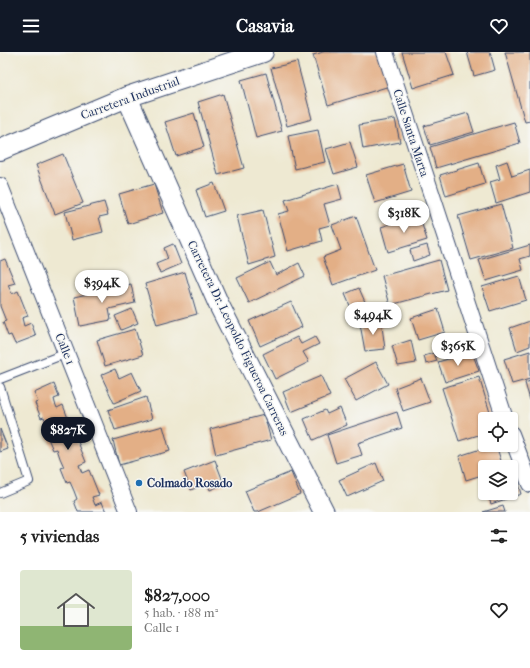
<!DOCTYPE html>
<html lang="es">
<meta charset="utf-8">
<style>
:root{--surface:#fff;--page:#f6f6f6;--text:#222;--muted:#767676;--line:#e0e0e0;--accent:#111827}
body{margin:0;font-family:"IM FELL French Canon",serif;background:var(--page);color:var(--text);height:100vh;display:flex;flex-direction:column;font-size:15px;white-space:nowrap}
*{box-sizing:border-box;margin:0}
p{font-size:13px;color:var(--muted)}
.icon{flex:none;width:22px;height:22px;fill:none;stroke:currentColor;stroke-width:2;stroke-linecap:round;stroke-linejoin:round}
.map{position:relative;height:460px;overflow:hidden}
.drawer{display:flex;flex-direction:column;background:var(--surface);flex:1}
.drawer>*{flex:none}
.controls{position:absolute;left:478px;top:360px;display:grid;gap:8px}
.controls a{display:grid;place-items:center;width:40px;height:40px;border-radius:4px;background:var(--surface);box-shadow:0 1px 3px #0004;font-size:20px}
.price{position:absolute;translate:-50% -34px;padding:0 9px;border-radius:14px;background:#fff;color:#222;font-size:13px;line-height:26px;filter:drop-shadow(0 1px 2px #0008)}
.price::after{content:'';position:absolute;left:50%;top:24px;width:12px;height:9px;margin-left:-6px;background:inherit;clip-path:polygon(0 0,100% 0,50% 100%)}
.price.selected{background:var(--accent);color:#fff}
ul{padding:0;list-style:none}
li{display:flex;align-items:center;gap:12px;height:100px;padding:0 20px}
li+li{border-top:1px solid var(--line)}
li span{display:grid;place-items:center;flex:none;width:112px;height:80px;border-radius:4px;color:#555}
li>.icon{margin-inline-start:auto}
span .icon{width:48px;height:48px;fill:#fffc;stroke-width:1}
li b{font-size:17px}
h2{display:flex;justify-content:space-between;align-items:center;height:48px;padding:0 20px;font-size:17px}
header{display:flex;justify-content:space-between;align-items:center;height:52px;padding:0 20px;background:var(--accent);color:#fff;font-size:18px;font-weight:700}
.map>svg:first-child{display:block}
</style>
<header><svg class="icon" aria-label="menu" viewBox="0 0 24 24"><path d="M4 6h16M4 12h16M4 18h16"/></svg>Casavia<svg class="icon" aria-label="heart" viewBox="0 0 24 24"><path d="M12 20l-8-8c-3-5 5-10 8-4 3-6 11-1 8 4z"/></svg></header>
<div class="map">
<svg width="530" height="460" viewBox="0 0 530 460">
<rect width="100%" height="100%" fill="#f6f6f2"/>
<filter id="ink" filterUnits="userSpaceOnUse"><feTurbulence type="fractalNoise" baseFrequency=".025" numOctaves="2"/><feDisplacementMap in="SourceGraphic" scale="8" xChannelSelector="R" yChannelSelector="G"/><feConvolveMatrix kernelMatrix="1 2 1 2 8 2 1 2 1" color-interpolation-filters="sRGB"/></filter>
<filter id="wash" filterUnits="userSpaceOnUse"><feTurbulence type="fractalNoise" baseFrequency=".012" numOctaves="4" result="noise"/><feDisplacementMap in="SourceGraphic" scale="16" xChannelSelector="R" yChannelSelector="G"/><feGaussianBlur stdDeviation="0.9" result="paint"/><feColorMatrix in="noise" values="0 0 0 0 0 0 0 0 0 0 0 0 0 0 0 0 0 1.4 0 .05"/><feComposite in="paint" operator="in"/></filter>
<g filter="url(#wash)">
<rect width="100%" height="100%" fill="#eee9d2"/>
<g id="blocks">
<g fill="#e3af86">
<polygon points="323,0 383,0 393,33 328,53 313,3"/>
<polygon points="402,0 446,0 454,23 413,36"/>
<polygon points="467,0 490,0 495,18 474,24"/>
<polygon points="505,0 530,0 530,69 525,70"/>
<polygon points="297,10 312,67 287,74 271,16"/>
<polygon points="266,21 282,79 256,86 241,28"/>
<polygon points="223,42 244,116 218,123 198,50"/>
<polygon points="194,61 204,95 176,104 165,70"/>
<polygon points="468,61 474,80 430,93 424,74"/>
<polygon points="395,67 400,90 363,97 359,73"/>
<polygon points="514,70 520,91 436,116 430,95"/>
<polygon points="318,78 325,110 295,117 288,84"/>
<polygon points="350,90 358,115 334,122 326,97"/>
<polygon points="63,102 83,151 55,162 36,113"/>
<polygon points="507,109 512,124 530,118 530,140 496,151 490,130 500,127 496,113"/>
<polygon points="479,111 485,132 446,144 440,123"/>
<polygon points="403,112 411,140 375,151 366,123"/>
<polygon points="214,131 224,159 205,165 196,138"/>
<polygon points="154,132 163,161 128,172 119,142"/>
<polygon points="338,132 342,147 324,152 330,173 319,176 322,189 288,199 278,162 289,159 285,148"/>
<polygon points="104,150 108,163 99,165 103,180 72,188 65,160"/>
<polygon points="501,152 513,196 471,208 458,164"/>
<polygon points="263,158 275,205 249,213 237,164"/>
<polygon points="419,163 427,188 388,200 381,175"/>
<polygon points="356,164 375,218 333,233 323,205 341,198 332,173"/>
<polygon points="173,192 181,212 160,221 156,212 168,207 164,196"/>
<polygon points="427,193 430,203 413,209 410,198"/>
<polygon points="530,193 530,204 520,207 523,218 486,229 479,208"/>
<polygon points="5,207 15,231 8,233 12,242 18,239 28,264 22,266 24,274 31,271 36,284 15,292 11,283 8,284 3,270 6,269 0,254 0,209"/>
<polygon points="439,208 447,238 390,253 382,224"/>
<polygon points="270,210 276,223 299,211 305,224 249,251 237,226"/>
<polygon points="185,220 197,262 157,273 145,232"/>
<polygon points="519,224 526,248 490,259 482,235"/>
<polygon points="131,232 135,251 109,257 111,268 80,274 74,245"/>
<polygon points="359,236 365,250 351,256 345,242"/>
<polygon points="291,250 302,275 260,294 249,269"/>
<polygon points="132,257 138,271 121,278 115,264"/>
<polygon points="438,257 445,280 418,288 411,266"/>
<polygon points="381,267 385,297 365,299 360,272"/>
<polygon points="530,269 530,294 517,299 510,276"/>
<polygon points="135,277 143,303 105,314 97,288"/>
<polygon points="297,285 301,292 315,285 319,292 303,300 309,310 275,327 263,302"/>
<polygon points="411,288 416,311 398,314 392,294"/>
<polygon points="530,299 530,327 512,332 504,307"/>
<polygon points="472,300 479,319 445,330 438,310"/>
<polygon points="434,301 437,309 426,312 424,304"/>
<polygon points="376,310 388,332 356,349 344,327"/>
<polygon points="115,317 119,326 132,320 141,339 114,351 101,323"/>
<polygon points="321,324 330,344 291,360 283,340"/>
<polygon points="479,325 492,367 485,367 485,381 459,389 442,336"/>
<polygon points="421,326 430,350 403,359 395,336"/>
<polygon points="530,329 530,348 525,331"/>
<polygon points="54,332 59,345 54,347 55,351 57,356 63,353 72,377 66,380 68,384 69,388 76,385 86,410 79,413 82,421 89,418 99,443 92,445 95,453 102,450 106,460 78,460 77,457 74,449 77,447 74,439 70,430 67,431 61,416 64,415 60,406 57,397 53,398 47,384 51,383 47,373 44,365 41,366 35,351 38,350 34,341"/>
<polygon points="146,345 152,367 115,378 108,358"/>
<polygon points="340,356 347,373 313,388 304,367 325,358 327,362"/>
<polygon points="397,360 402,376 358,391 362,403 336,411 327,383"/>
<polygon points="264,363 271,388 216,403 210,377"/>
<polygon points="163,374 170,399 119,413 113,388"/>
<polygon points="0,377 8,397 0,400"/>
<polygon points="493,393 496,393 503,415 485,415 485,422 466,428 459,404"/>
<polygon points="215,408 224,432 210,438 207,431 191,438 184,420"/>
<polygon points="376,411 383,429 347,445 339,428"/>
<polygon points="291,420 300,442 258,460 254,460 245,439"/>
<polygon points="517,429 521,442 491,452 487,441 511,441 511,431"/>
<polygon points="503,454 505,460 483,460"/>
</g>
</g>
</g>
<g filter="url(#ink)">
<use href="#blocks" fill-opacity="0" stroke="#3b4b6f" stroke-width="1"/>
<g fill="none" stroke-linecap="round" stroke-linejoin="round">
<defs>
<g id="service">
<polyline points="0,327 67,301"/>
<polyline points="0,335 29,429 0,441"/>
</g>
<g id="minor">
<polyline points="385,0 505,367"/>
<polyline points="0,134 129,460"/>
<polyline points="511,382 530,432"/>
</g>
<g id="tertiary">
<polyline points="127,45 219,253 324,460"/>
<polyline points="0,98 127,45 263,0"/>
</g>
</defs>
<use href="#service" stroke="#3b4b6f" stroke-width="10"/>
<use href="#minor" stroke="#3b4b6f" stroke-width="18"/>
<use href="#tertiary" stroke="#3b4b6f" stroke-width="22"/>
<use href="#service" stroke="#fff" stroke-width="8"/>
<use href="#minor" stroke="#fff" stroke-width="16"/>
<use href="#tertiary" stroke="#fff" stroke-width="20"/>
</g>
</g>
<circle fill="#1f6fb2" stroke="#f6f6f2" stroke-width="1.5" cx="139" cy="431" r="4"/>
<g text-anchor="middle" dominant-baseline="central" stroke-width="3" stroke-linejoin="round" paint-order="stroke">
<g font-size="12" fill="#1b2f5e" stroke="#f6f6f2">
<text transform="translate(130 46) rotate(-20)">Carretera Industrial</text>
<text transform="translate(411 81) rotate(72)">Calle Santa Marta</text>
<text transform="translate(238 286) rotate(64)">Carretera Dr. Leopoldo Figueroa Carreras</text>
<text transform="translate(65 297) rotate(68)">Calle 1</text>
</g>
<g font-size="12" font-weight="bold" fill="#1b2f5e" stroke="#f6f6f2" text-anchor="start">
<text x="147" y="431">Colmado Rosado</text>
</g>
</g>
</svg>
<div class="controls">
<a><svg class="icon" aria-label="locate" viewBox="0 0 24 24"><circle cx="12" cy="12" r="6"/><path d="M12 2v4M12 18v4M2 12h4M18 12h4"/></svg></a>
<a><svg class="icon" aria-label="layers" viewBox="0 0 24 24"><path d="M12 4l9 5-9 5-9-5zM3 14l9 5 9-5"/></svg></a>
</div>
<b class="price" style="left:404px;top:182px">$318K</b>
<b class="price" style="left:102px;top:252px">$394K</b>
<b class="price" style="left:373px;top:284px">$494K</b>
<b class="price" style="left:458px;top:315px">$365K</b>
<b class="price selected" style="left:68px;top:399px">$827K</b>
</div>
<section class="drawer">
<h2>5 viviendas<svg class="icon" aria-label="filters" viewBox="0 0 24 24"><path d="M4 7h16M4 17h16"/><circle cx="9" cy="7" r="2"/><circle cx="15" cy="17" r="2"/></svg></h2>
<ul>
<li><span style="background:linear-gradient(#dfe7d0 70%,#8fb573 0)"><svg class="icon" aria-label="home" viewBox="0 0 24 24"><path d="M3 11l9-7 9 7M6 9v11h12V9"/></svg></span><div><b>$827,000</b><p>5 hab. · 188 m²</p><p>Calle 1</p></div><svg class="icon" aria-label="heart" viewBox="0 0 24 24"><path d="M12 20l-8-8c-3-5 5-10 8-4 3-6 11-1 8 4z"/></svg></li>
</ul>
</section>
